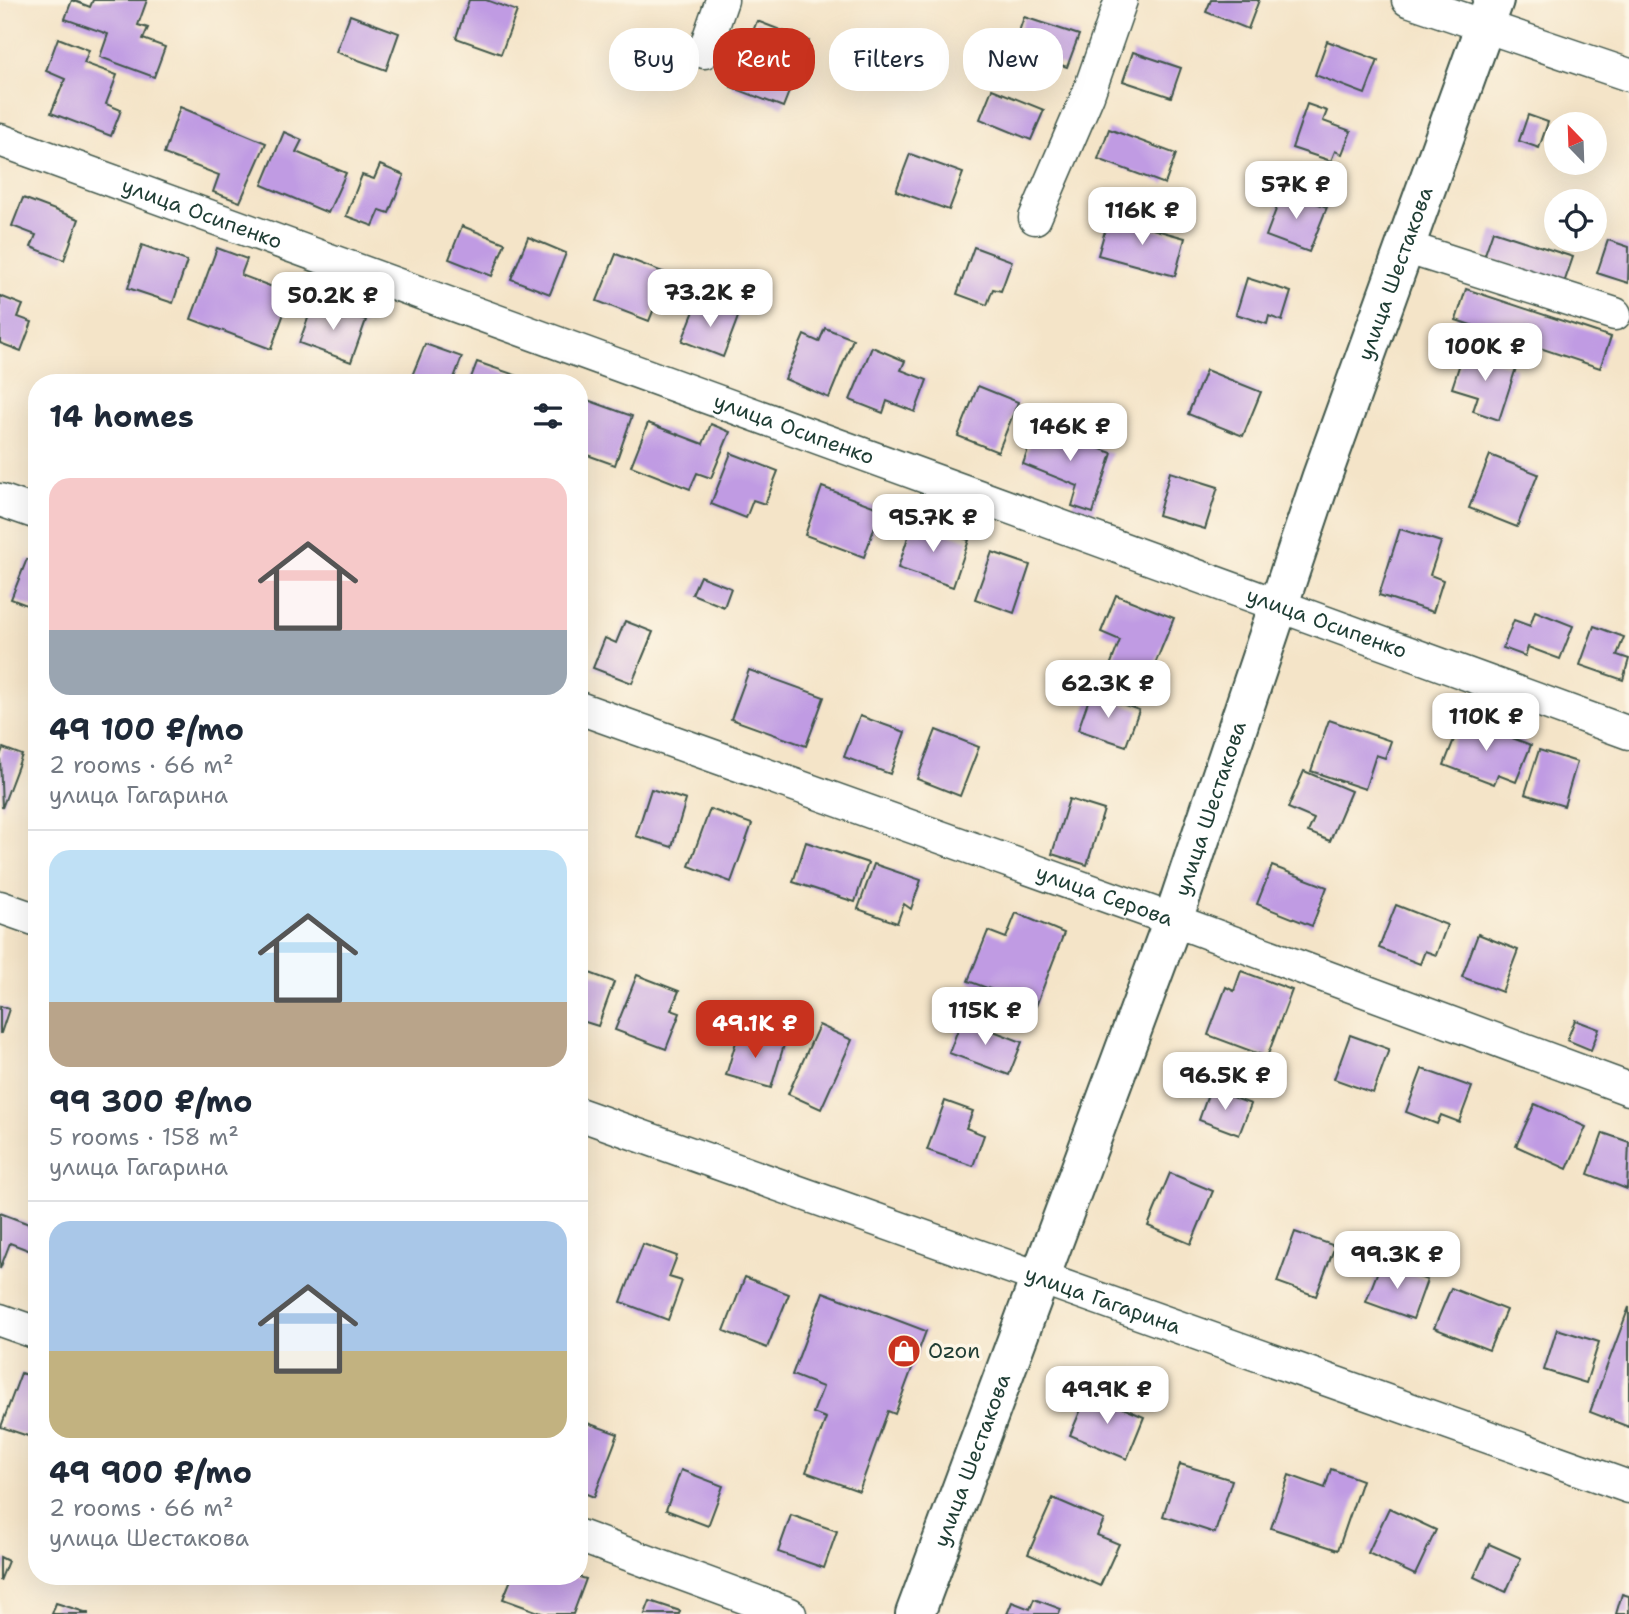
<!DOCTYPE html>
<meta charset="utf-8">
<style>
:root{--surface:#fff;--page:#f2f2f3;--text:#1f2937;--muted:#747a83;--line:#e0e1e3;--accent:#c8321e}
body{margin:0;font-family:"Shantell Sans",sans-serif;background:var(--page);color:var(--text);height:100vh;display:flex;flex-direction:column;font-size:26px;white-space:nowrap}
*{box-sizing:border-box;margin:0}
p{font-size:23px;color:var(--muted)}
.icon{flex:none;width:38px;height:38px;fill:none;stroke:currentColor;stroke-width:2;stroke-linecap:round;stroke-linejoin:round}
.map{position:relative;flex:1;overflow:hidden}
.details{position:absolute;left:28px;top:374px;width:560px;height:1211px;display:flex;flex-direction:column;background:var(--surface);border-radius:28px;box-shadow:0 7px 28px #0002}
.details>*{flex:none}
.hud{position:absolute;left:609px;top:28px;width:665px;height:63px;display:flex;gap:14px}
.needle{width:46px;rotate:337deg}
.controls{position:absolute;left:1544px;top:112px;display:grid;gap:14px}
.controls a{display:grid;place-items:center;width:63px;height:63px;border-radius:50%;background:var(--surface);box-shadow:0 7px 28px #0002;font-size:35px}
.price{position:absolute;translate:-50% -60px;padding:0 16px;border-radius:14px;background:#fff;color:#222;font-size:23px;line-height:46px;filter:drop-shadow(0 2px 4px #0008)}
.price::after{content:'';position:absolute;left:50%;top:42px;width:21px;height:16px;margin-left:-10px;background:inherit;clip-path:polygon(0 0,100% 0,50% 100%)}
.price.current{background:var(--accent);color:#fff}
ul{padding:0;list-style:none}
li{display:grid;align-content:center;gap:14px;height:371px;padding:0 21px}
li+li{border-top:2px solid var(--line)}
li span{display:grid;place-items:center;height:217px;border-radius:21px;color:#555}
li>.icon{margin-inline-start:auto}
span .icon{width:126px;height:126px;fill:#fffc;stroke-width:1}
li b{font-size:30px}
h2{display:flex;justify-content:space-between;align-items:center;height:84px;padding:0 21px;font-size:30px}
.tag{padding:0 24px;border-radius:28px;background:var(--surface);box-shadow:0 7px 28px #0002;font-size:24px;line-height:63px}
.tag.current{background:var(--accent);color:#fff}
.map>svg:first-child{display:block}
</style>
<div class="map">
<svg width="1629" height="1614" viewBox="0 0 1629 1614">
<rect width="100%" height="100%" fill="#fcf5e5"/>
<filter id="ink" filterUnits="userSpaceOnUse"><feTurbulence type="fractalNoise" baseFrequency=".0143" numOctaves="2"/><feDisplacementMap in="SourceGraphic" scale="14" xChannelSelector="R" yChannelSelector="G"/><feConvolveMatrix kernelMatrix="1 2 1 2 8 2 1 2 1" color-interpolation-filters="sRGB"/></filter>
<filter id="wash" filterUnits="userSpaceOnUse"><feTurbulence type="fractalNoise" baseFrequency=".00686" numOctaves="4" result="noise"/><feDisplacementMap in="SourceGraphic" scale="28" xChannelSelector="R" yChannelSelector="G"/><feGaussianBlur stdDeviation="1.57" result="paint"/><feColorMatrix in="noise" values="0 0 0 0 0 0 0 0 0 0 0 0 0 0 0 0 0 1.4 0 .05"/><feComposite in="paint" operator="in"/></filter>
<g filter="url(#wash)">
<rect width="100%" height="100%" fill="#f4e4c8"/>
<g id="blocks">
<g fill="#c09be3">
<polygon points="72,0 90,7 93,0 147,0 138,25 148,28 143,39 165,47 154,77 100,57 108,34 65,19"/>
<polygon points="469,0 486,0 517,11 501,54 456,38"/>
<polygon points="1211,0 1259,0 1248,29 1206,12"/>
<polygon points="350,15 399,33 386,70 336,52"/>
<polygon points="1024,17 1079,35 1067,67 1013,49"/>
<polygon points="757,21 809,41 783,107 731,87"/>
<polygon points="58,38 89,50 84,63 117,75 106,104 121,110 111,136 51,113 65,79 46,71"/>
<polygon points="1327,41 1378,60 1365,94 1315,75"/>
<polygon points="1133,52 1181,68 1171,97 1123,81"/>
<polygon points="992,89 1044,110 1031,140 980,119"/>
<polygon points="1307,104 1327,111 1323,121 1351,131 1342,154 1335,151 1331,161 1292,148"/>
<polygon points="180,107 266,143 240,202 213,192 219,175 164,154"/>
<polygon points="1528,115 1548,122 1539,148 1519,141"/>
<polygon points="1109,129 1176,154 1165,184 1098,159"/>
<polygon points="284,132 302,140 296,152 346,173 328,213 262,185"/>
<polygon points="910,154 963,173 949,210 896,191"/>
<polygon points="380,165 404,175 389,213 380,210 373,226 346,216 362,175 374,179"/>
<polygon points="1283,191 1327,207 1309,252 1266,236"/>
<polygon points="23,198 79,219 64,260 31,247 36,235 12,226"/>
<polygon points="1109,217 1185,238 1175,276 1098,255"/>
<polygon points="462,226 505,243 492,276 449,259"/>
<polygon points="1493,231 1573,257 1564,283 1484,257"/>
<polygon points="528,237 566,253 550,294 511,279"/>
<polygon points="1608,240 1629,247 1628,283 1597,273"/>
<polygon points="142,245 187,261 173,303 128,288"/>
<polygon points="974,247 1012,261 1001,291 993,289 987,305 957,294"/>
<polygon points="217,248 247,259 241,275 291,294 271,349 191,319"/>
<polygon points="616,254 668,274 649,321 597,301"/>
<polygon points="1247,278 1291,292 1282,321 1269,316 1267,324 1236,314"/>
<polygon points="1466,289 1611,337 1600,368 1456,320"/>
<polygon points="0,296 23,305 18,317 32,322 21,351 0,343"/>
<polygon points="698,301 738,317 723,357 682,341"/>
<polygon points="314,302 366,320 351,362 299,343"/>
<polygon points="825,328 853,339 829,398 785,379 804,335 819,342"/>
<polygon points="425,344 462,357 452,383 409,383"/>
<polygon points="872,347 905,361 901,370 927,380 915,412 887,401 883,413 850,400"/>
<polygon points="1464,351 1516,368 1499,420 1473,411 1478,396 1452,388"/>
<polygon points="477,362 524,378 522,383 469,383"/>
<polygon points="1206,370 1261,392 1243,436 1188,414"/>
<polygon points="978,386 1018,402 998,452 958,436"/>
<polygon points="579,397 632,416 615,465 579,452"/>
<polygon points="648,423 703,444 711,424 730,432 711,478 697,473 690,489 631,466"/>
<polygon points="1062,423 1082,431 1078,441 1112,453 1093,513 1072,506 1078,486 1023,464 1036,427 1058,434"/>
<polygon points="731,453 778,471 765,504 753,500 746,518 711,504"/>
<polygon points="1490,455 1538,474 1517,527 1469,508"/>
<polygon points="1170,472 1218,487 1205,529 1158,515"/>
<polygon points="822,487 881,509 864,557 805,535"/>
<polygon points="913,522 969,540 953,587 898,568"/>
<polygon points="1400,529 1441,542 1430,575 1443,580 1433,612 1379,595"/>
<polygon points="992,552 1030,565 1014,613 975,599"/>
<polygon points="27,559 37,563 37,609 11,599"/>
<polygon points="700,576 731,588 724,607 692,594"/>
<polygon points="1116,595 1174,618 1148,681 1110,666 1120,640 1101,632"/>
<polygon points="1535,611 1573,626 1560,659 1528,647 1525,656 1503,648 1514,620 1530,626"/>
<polygon points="625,621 653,632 632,683 593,668 605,638 616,643"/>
<polygon points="1594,626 1624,637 1617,655 1629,659 1623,680 1580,665"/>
<polygon points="749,670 824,697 806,746 731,719"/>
<polygon points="1091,693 1139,710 1126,746 1078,730"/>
<polygon points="860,716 905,732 890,774 844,757"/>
<polygon points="1462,719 1531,745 1516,782 1498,775 1494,784 1444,765"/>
<polygon points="1329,720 1391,741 1385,758 1376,755 1365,789 1311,771"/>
<polygon points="936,730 979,747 960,796 917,779"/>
<polygon points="3,748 22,755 2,808 0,756"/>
<polygon points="1539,750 1577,762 1564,806 1525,794"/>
<polygon points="579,763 585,765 580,779 579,779"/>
<polygon points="1304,771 1351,791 1330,841 1308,832 1314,819 1288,808"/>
<polygon points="651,789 686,800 672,847 636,836"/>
<polygon points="1069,799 1104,810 1087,865 1052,854"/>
<polygon points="710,809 752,824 731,882 689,866"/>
<polygon points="806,842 868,863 855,902 793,882"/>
<polygon points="874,864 921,880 911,909 904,904 897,923 858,909"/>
<polygon points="1272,866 1327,887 1312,926 1257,904"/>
<polygon points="1396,905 1447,925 1436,955 1425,951 1420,964 1379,948"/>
<polygon points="1016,913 1064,933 1036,1006 968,981 988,931 1006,938"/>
<polygon points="1478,934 1518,950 1502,992 1462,977"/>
<polygon points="579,969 614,982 598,1026 579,1020"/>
<polygon points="1241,971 1292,990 1267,1057 1208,1035 1226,987 1234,991"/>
<polygon points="637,975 679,991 671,1010 680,1013 666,1049 615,1030"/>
<polygon points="0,1006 9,1009 1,1033 0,1033"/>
<polygon points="962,1019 1022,1042 1009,1075 949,1053"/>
<polygon points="1575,1020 1599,1029 1591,1050 1567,1040"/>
<polygon points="819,1025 852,1040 821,1109 788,1094"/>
<polygon points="739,1032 784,1045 771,1088 726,1075"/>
<polygon points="1350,1035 1389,1049 1373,1093 1334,1079"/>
<polygon points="1422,1069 1472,1087 1459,1122 1441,1115 1437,1124 1406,1112"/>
<polygon points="1210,1089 1251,1104 1239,1135 1199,1120"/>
<polygon points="945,1101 973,1111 966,1128 984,1135 973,1166 927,1150"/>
<polygon points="1535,1104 1586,1127 1567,1169 1516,1146"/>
<polygon points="1603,1133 1629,1142 1627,1189 1588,1174"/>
<polygon points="1170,1173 1213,1191 1191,1244 1148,1226"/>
<polygon points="0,1213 37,1227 36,1253 10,1243 0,1269"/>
<polygon points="1295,1232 1335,1246 1316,1296 1277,1282"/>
<polygon points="643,1244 677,1256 669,1277 682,1281 668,1320 621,1302"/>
<polygon points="1381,1263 1427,1280 1413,1319 1366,1302"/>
<polygon points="745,1277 789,1294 767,1348 724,1331"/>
<polygon points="1451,1288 1506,1310 1489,1350 1434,1328"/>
<polygon points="823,1292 926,1331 895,1414 888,1411 859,1491 806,1472 826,1418 813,1413 823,1387 792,1375"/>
<polygon points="1629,1307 1629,1427 1590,1412"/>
<polygon points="1557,1329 1599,1342 1586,1383 1544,1370"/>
<polygon points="21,1373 37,1379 37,1439 1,1427"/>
<polygon points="1088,1393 1144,1417 1127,1459 1070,1435"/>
<polygon points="579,1420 618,1434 594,1497 579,1491"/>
<polygon points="1180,1464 1232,1480 1215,1533 1163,1516"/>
<polygon points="1331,1469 1362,1480 1338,1550 1271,1528 1289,1475 1325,1488"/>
<polygon points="681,1470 723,1486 708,1526 666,1510"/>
<polygon points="1053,1498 1104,1520 1097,1535 1119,1544 1100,1586 1028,1554"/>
<polygon points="1389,1508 1436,1530 1415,1575 1368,1553"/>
<polygon points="791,1515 837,1531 824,1568 778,1552"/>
<polygon points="1489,1544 1521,1558 1506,1592 1474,1577"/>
<polygon points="0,1557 8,1561 0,1581"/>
<polygon points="512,1577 579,1577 586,1579 573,1614 544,1614 503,1599"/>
<polygon points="1622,1594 1629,1596 1629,1614 1616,1614"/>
<polygon points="1034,1599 1061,1609 1059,1614 1007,1614 1012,1602 1030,1609"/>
<polygon points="650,1601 680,1611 679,1614 645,1614"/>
<polygon points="56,1603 88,1613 88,1614 52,1614"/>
</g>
</g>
</g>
<g filter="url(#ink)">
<use href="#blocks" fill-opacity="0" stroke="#3f564a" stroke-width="2"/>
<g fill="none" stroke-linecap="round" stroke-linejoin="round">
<defs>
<g id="minor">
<polyline points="1408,0 1629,75"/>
<polyline points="704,52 722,0"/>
<path id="s1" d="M0,140l1629,593"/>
<polyline points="1035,218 1088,95 1121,0"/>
<polyline points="1405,247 1615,314"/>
<polyline points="0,500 37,513"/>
<path id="s2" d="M579,708l594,212 456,169"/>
<polyline points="0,907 37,920"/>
<path id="s3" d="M579,1114l1050,373"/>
<polyline points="0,1320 37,1333"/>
<polyline points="579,1536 790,1614"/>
</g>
<g id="major">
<path id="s4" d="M915,1614l258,-694 148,-441 173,-479"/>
</g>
</defs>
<use href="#minor" stroke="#3f564a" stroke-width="35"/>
<use href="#major" stroke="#3f564a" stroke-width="42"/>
<use href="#minor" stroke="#fff" stroke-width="32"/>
<use href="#major" stroke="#fff" stroke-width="38"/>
</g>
</g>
<defs>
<symbol id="shop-disc" viewBox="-11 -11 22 22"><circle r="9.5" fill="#c8321e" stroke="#fcf5e5"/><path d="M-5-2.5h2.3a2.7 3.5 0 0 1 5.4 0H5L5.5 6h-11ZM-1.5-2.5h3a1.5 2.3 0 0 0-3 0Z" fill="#fff"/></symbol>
</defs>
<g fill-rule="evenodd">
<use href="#shop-disc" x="885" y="1332" width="38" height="38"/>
</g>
<g text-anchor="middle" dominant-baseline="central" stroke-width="7" stroke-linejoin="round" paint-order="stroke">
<g font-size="21" fill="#1f3d34" stroke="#fcf5e5">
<text stroke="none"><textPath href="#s1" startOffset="215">улица Осипенко</textPath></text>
<text stroke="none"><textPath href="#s4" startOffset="1424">улица Шестакова</textPath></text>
<text stroke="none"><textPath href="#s1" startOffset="845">улица Осипенко</textPath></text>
<text stroke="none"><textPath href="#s1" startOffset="1412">улица Осипенко</textPath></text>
<text stroke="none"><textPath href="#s4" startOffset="858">улица Шестакова</textPath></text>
<text stroke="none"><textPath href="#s2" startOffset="558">улица Серова</textPath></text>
<text stroke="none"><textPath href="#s3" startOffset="556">улица Гагарина</textPath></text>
<text stroke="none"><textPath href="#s4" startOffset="164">улица Шестакова</textPath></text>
</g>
<g font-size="21" fill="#1f3d34" stroke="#fcf5e5" text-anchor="start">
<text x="928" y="1351">Ozon</text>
</g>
</g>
</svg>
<div class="controls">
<a><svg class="needle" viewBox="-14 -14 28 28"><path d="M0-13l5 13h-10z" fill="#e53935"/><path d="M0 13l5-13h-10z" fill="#747a83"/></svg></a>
<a><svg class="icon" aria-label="locate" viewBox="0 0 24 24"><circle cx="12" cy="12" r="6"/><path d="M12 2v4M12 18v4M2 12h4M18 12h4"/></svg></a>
</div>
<b class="price" style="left:1296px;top:221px">57K ₽</b>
<b class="price" style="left:1142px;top:247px">116K ₽</b>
<b class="price" style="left:710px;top:329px">73.2K ₽</b>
<b class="price" style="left:333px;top:332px">50.2K ₽</b>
<b class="price" style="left:1485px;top:383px">100K ₽</b>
<b class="price" style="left:1070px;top:463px">146K ₽</b>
<b class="price" style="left:933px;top:554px">95.7K ₽</b>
<b class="price" style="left:1108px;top:720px">62.3K ₽</b>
<b class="price" style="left:1486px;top:753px">110K ₽</b>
<b class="price" style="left:985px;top:1047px">115K ₽</b>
<b class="price current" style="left:755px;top:1060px">49.1K ₽</b>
<b class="price" style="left:1225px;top:1112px">96.5K ₽</b>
<b class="price" style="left:1397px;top:1291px">99.3K ₽</b>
<b class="price" style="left:1107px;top:1426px">49.9K ₽</b>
<div class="hud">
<a class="tag">Buy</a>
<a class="tag current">Rent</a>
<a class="tag">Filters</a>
<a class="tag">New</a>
</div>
<section class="details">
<h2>14 homes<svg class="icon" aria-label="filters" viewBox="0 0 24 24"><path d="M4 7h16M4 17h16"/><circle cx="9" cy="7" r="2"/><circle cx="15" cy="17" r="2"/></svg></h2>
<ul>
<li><span style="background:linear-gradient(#f6c9c9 70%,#9aa5b1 0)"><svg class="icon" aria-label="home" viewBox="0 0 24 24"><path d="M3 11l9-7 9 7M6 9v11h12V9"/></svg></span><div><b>49 100 ₽/mo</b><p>2 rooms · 66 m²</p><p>улица Гагарина</p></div></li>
<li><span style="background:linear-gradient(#bfe0f5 70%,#b9a48a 0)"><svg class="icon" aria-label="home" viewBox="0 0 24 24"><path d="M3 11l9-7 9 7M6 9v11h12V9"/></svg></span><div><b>99 300 ₽/mo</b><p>5 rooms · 158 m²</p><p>улица Гагарина</p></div></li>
<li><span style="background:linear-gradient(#a9c7e8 60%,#c2b280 0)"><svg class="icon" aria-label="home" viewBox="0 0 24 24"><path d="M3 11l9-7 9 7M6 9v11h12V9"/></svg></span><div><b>49 900 ₽/mo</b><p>2 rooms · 66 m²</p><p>улица Шестакова</p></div></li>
</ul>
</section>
</div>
